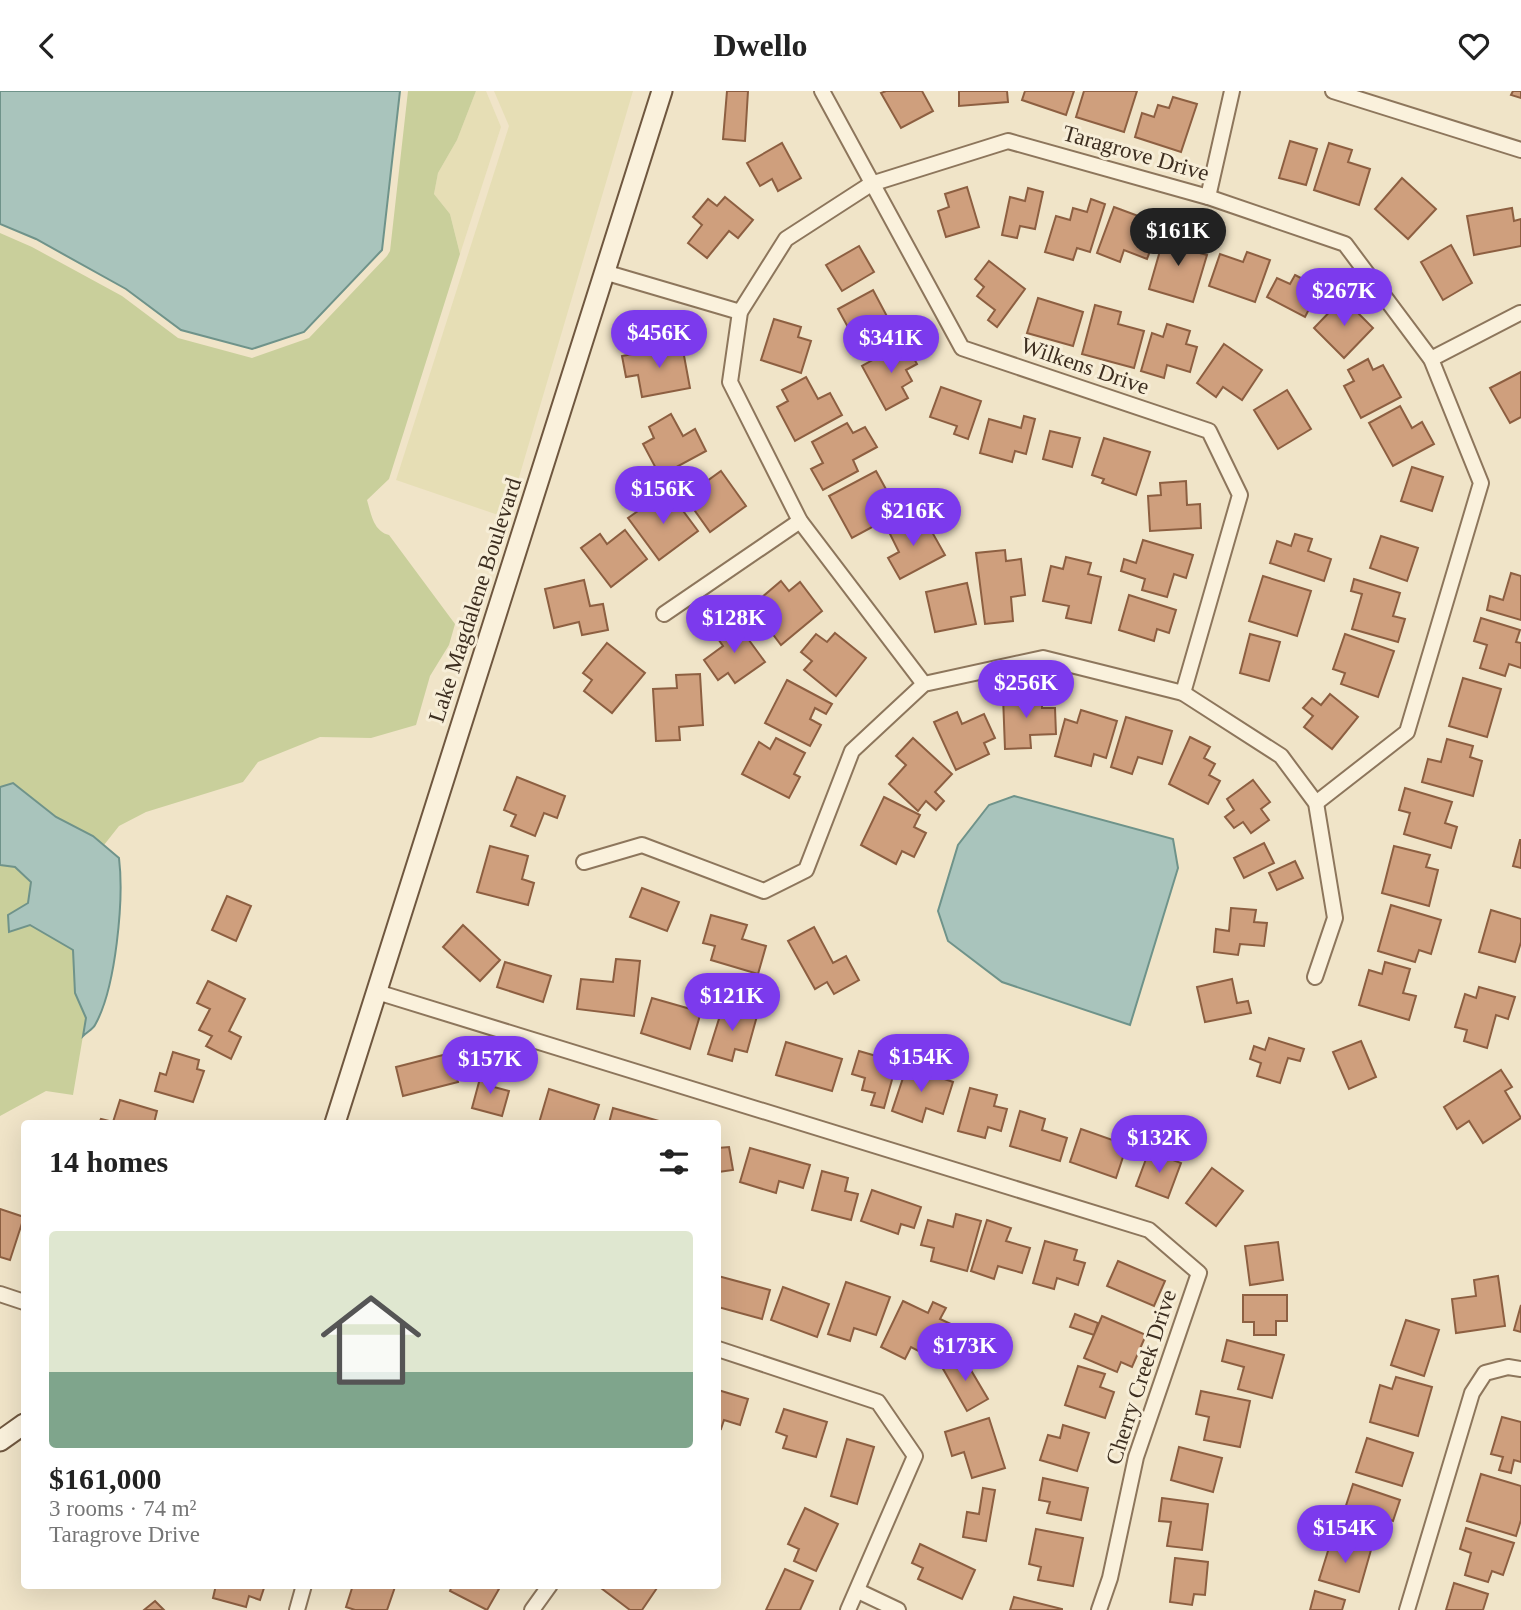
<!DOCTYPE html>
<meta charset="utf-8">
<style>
:root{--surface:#fff;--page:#f6f6f6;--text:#222;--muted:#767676;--accent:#7c3aed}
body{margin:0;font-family:Georgia,serif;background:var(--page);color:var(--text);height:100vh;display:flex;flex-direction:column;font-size:26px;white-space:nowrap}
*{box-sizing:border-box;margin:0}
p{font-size:23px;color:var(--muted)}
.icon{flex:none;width:38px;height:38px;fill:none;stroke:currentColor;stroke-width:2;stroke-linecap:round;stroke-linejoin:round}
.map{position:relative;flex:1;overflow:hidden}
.sheet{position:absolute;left:21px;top:1029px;width:700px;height:469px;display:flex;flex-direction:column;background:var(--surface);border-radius:7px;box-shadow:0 7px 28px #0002}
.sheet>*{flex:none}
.price{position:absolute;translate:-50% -60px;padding:0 16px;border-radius:24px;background:var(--accent);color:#fff;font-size:23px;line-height:46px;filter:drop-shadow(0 2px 4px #0008)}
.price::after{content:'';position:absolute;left:50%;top:42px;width:21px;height:16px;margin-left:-10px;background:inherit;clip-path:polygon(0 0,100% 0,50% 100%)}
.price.on{background:#222;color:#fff}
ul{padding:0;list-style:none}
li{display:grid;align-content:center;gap:14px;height:371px;padding:0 28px}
li span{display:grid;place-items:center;height:217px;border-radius:7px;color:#555}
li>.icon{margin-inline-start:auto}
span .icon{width:126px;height:126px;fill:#fffc;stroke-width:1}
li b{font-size:30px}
h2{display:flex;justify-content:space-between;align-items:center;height:84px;padding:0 28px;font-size:30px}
header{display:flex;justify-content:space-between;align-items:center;height:91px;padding:0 28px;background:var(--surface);font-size:32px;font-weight:700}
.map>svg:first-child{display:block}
</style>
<header><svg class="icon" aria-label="back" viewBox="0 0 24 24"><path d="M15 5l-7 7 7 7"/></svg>Dwello<svg class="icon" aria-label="heart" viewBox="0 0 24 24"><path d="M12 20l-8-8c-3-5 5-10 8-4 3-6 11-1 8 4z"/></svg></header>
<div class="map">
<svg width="1521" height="1519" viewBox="0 0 1521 1519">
<rect width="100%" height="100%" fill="#f0e4c8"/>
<g fill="#e6deb5">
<polygon points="476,0 486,0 501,36 460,163 450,123 434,103 438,82 457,49"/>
<polygon points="494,0 633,0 507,427 396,389 509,35"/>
</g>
<g fill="#c9cf9b">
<path d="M408,0h68l-19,49 -19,33 -4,21 16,20 10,40 -71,225 -22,21c4,13 6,31 22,35l66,89 -6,21 -19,31 -14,49 -45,13 -51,-1 -62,25 -15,20 -97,30 -27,14 -15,19 -11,-9 -37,-19 -43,-34 -13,4v-554l32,14 90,49 56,42 74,20 57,-20 78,-82 3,-5z"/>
<polygon points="0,774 15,776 31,791 28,812 10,841 30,834 74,859 75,902 86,927 73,1004 46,1000 0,1025"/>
</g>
<g fill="#a9c4bc" stroke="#6f938a" stroke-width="2">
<polygon points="0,0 400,0 382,159 304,241 252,258 181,239 126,198 36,148 0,133"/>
<path d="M13,692l43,34 37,19 26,22c5,41 -3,130 -24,167 -2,4 -8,7 -12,11l3,-18 -11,-25 -2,-43 -43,-25 -21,7 -1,-17 20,-12 3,-21 -16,-15 -15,-2v-78z"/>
<polygon points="1014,705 1173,748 1178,777 1130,934 1002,891 948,850 938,820 958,754 989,714"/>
</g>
<g fill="#cf9f7d" stroke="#8d5f41" stroke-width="2">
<polygon points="727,0 748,0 745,50 723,48"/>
<polygon points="886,0 922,0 933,20 901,37 881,2"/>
<polygon points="959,0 1007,0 1008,11 959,15"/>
<polygon points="1025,0 1074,0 1066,24 1022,9"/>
<polygon points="1084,0 1137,0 1124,41 1076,26"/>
<polygon points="1513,0 1521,0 1521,7 1511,4"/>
<polygon points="1173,6 1197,13 1181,61 1135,46 1142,22 1154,26 1158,14 1169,17"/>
<polygon points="1290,50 1317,58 1306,94 1279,87"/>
<polygon points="782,52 801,87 778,100 772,88 760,95 747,72"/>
<polygon points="1329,52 1352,59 1348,71 1370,78 1359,114 1314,99"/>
<polygon points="1402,87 1436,118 1408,148 1375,118"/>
<polygon points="967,96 979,136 946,146 938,120 949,116 945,103"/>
<polygon points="1028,97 1043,101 1035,138 1020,135 1017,147 1002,144 1010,106 1025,110"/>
<polygon points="725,106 753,129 738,147 729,140 707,167 688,152 702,134 693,126 708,108 717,115"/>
<polygon points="1091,108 1105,113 1090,161 1077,157 1073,169 1045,161 1056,125 1070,129 1073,117 1087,121"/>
<polygon points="1114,116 1160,133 1147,168 1124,159 1120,171 1097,162"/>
<polygon points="1512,117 1514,130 1521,128 1521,155 1474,164 1467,125"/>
<polygon points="1166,139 1188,146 1185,158 1207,164 1193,211 1149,198"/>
<polygon points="1451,154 1472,192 1443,209 1421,171"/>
<polygon points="859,155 874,181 842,200 826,174"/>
<polygon points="1247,161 1270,169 1255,211 1209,195 1220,163 1243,171"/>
<polygon points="989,170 1025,198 997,236 988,229 995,219 977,205 984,196 975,188"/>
<polygon points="1295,184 1320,197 1305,226 1267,206 1277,187 1290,193"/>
<polygon points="873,199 890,231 878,237 884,247 861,260 838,218"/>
<polygon points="1038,207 1083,221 1073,255 1027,242"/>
<polygon points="1343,207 1373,237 1344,267 1314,237"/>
<polygon points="1095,214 1121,221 1118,233 1144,240 1134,277 1082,263"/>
<polygon points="774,228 801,236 798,246 811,250 801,282 761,269"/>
<polygon points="1167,233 1190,240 1186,253 1197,256 1190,281 1167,274 1164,287 1141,280 1152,242 1163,246"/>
<polygon points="905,251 917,273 906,279 912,290 902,296 908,307 886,319 862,275"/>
<polygon points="1224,253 1262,279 1242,309 1223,296 1216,306 1197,292"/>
<polygon points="682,254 690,297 642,306 638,284 626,286 622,265"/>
<polygon points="1368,268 1373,279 1383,274 1401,306 1361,327 1344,295 1354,290 1348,279"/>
<polygon points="1521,281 1521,326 1510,332 1490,297"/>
<polygon points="806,286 818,308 830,302 842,324 795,350 777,316 788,310 782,299"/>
<polygon points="941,296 981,310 968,348 954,343 957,335 930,326"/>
<polygon points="1287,299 1311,338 1278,358 1254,319"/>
<polygon points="1400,315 1412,337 1422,331 1434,353 1393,375 1369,332"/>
<polygon points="671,323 683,345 695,338 706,360 660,385 643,353 654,347 649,336"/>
<polygon points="1024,325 1035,328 1026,363 1015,360 1012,371 980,362 989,328 1021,337"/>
<polygon points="847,332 853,342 865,336 877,356 853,369 858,380 823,399 811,378 823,372 812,351"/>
<polygon points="1050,340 1080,347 1072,376 1043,368"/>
<polygon points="1104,347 1150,361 1136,404 1102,392 1104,388 1092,384"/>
<polygon points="1412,376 1443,386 1432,420 1401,410"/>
<polygon points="721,380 746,415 710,441 685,406"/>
<polygon points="876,380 893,411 881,418 887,428 852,447 829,405"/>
<polygon points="1186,390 1187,414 1200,413 1201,437 1150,440 1148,405 1161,404 1160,392"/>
<polygon points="658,406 666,416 675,409 698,440 659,469 628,427"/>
<polygon points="910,427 916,438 927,432 945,464 900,488 888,467 899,461 888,439"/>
<polygon points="625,439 647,468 611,496 581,457 600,443 607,453"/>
<polygon points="1295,443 1312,448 1308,460 1331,468 1324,490 1270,472 1277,450 1291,455"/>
<polygon points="1381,445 1418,457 1407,490 1370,477"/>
<polygon points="1143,449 1193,464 1186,487 1174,483 1167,506 1142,499 1145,488 1121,480 1124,468 1136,472"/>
<polygon points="1005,459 1006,470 1021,468 1025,504 1011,506 1013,530 985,533 976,462"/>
<polygon points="1066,466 1091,472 1088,483 1101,486 1091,532 1066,527 1069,515 1043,510 1051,475 1063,478"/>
<polygon points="1511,482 1521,485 1521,529 1487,519 1490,505 1503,509"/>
<polygon points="1263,485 1311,500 1297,545 1249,530"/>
<polygon points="1354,488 1400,502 1393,525 1405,528 1398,551 1352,538 1362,503 1351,500"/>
<polygon points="584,489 590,515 603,513 608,539 582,544 579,531 554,537 545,498"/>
<polygon points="781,490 789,500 800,491 822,520 781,554 759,525 768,517 761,507"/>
<polygon points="967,492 976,533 935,541 926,501"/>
<polygon points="1129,504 1176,519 1169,542 1157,538 1154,550 1119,539"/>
<polygon points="1481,527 1520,539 1516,551 1521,552 1521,577 1509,573 1505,585 1480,577 1487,554 1474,550"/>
<polygon points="735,530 765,571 735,592 728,582 718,589 704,569 723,555 716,545"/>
<polygon points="835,542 866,567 836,605 804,579 812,570 801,561 816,543 827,551"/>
<polygon points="1250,543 1280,551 1269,590 1240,582"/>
<polygon points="1345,543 1394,560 1378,606 1341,593 1345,582 1333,578"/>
<polygon points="607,552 645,582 612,622 584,600 592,589 583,582"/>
<polygon points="700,583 703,634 679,636 680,649 656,650 653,598 677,597 676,584"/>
<polygon points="1463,587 1501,598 1487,646 1449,635"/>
<polygon points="787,589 832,613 826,623 815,617 810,628 821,634 810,655 765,632"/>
<polygon points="1330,603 1358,626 1332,658 1304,636 1313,625 1303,617 1312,607 1321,614"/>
<polygon points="1042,604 1042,617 1055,617 1056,643 1030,644 1031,657 1005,658 1003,605"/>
<polygon points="1081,619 1117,630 1106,667 1094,663 1091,675 1055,665 1065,628 1077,632"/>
<polygon points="957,621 962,633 984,623 995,647 984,652 989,663 956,679 934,631"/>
<polygon points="1126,626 1172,640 1162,673 1138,666 1132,683 1111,676"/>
<polygon points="1190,646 1210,656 1204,667 1215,673 1209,684 1220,690 1208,713 1169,693"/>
<polygon points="776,647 805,662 794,683 800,686 789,707 742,683 759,651 770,658"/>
<polygon points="913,647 952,683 935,701 944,710 936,719 926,710 918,720 889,693 906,674 896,665"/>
<polygon points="1447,648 1473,655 1470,666 1482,670 1473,705 1422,691 1428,668 1441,671"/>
<polygon points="517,686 565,705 557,727 544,722 535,745 511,735 516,724 504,719"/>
<polygon points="1253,689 1270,711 1261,718 1269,729 1251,742 1243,731 1234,737 1225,726 1234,719 1227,708"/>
<polygon points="1405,697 1452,711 1445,732 1457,736 1451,757 1404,743 1410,722 1399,719"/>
<polygon points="884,706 920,724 914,736 926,742 914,766 902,760 896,773 861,754"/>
<polygon points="1520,749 1521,749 1521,777 1513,775"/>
<polygon points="1264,752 1274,772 1244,787 1234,767"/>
<polygon points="490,755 528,765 522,788 534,792 528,814 477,801"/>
<polygon points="1394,755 1430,764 1426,776 1438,779 1429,815 1382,802"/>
<polygon points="1295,770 1303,787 1277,799 1269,782"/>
<polygon points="642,797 679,811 667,840 630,826"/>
<polygon points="227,805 251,815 236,850 212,839"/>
<polygon points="1391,814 1441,829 1431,863 1419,859 1415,871 1378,860"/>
<polygon points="1231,817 1256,819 1254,831 1267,832 1264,855 1240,853 1238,864 1214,861 1216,838 1229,840"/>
<polygon points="1491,819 1521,828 1521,851 1515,871 1479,861"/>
<polygon points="711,824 747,834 742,848 766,855 758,883 711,869 715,855 703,852"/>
<polygon points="463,834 500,869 480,890 443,856"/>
<polygon points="814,836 833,872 846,865 859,889 834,903 827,891 815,898 788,850"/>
<polygon points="616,868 640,870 634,925 577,918 581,888 613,891"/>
<polygon points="505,871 551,885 543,911 497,896"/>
<polygon points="1385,871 1410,878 1403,902 1416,905 1409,929 1359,914 1369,879 1382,883"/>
<polygon points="1232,888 1237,912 1248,910 1251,922 1205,931 1197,896"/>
<polygon points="208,890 245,908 229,940 241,946 231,968 206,955 212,945 199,939 210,918 197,912"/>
<polygon points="1479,896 1515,906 1508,928 1496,924 1487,957 1464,950 1467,939 1455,936 1465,903 1476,907"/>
<polygon points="652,907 701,921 690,958 641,942"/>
<polygon points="723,915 757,925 747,961 735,958 732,970 708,963"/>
<polygon points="1269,947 1304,958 1300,970 1288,967 1280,992 1257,985 1261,972 1250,968 1254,955 1265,959"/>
<polygon points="1361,950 1376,986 1349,998 1333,961"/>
<polygon points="786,951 842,968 832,1000 776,984"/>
<polygon points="859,960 897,971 884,1017 871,1014 875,1002 862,999 865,987 852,983"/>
<polygon points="173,961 199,969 197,978 204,980 193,1011 155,1000 160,982 166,984"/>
<polygon points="451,962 458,991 403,1005 396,976"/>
<polygon points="907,975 953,991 943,1023 926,1017 922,1031 892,1020"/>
<polygon points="1501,979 1512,996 1505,1000 1521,1027 1483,1052 1469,1030 1457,1038 1444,1016"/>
<polygon points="482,980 497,984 494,996 509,1000 502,1025 472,1017"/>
<polygon points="970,997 997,1004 994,1015 1007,1018 1001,1040 988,1036 985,1047 958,1040"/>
<polygon points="549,998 599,1014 593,1032 539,1032"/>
<polygon points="120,1009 157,1020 154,1032 99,1032 101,1028 113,1031"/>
<polygon points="613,1017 666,1032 609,1032"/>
<polygon points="1020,1020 1045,1028 1042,1039 1067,1047 1060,1070 1010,1055"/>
<polygon points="1081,1038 1127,1054 1116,1087 1070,1071"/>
<polygon points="729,1056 733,1079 718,1081 718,1057"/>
<polygon points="750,1057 810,1074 803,1097 779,1090 776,1102 740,1091"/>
<polygon points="1149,1060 1181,1072 1168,1107 1136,1095"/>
<polygon points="1212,1077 1243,1100 1216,1135 1186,1112"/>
<polygon points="822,1080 848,1087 845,1100 858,1103 851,1129 812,1119"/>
<polygon points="872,1099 921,1116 914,1137 901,1133 898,1143 861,1130"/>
<polygon points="0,1118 24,1126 10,1169 0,1166"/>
<polygon points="956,1123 981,1130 967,1180 931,1170 934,1157 921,1154 928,1129 953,1136"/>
<polygon points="987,1129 1011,1137 1006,1150 1030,1157 1022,1182 998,1175 994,1188 971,1180"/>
<polygon points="1045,1150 1077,1159 1074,1169 1085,1172 1078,1194 1057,1187 1054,1198 1033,1192"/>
<polygon points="1278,1151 1283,1189 1250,1194 1245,1155"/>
<polygon points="1118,1170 1165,1190 1154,1215 1107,1195"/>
<polygon points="718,1185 770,1199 762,1228 718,1216"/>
<polygon points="1498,1185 1505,1235 1456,1242 1452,1208 1476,1205 1474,1189"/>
<polygon points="846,1191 890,1206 876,1244 854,1237 850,1250 828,1243"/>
<polygon points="783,1196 829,1213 817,1246 771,1229"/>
<polygon points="1243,1204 1287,1204 1287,1230 1276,1230 1276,1244 1254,1244 1254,1231 1243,1231"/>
<polygon points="903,1210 928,1222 933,1211 946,1217 940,1228 953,1234 936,1269 911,1256 905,1268 881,1256"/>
<polygon points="1521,1214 1521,1241 1514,1239"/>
<polygon points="1075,1223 1098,1232 1094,1244 1070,1236"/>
<polygon points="1102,1225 1146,1244 1132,1276 1121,1271 1117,1281 1084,1267"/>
<polygon points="1406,1229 1439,1239 1424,1285 1391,1274"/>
<polygon points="1227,1249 1284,1264 1272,1307 1238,1298 1244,1276 1222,1270"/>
<polygon points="962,1264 988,1308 967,1320 942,1276"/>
<polygon points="1078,1275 1105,1283 1100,1296 1114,1301 1105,1327 1065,1314"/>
<polygon points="1396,1286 1432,1296 1418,1345 1370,1331 1380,1294 1392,1298"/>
<polygon points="718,1299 748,1308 740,1334 724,1329 721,1338 718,1337"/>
<polygon points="1201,1300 1250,1310 1240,1356 1204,1349 1209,1326 1196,1323"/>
<polygon points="784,1318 827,1331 816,1366 783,1357 787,1345 776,1341"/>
<polygon points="1502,1326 1521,1331 1521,1371 1514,1369 1511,1382 1499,1379 1503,1366 1491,1363"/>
<polygon points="989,1327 1005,1377 972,1387 964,1361 952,1365 945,1341"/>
<polygon points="1063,1334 1089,1342 1077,1380 1040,1369 1048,1344 1060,1347"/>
<polygon points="1367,1347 1413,1362 1402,1395 1356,1381"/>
<polygon points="847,1348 874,1356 857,1413 831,1405"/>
<polygon points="1179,1356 1222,1367 1213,1401 1171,1389"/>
<polygon points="1481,1383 1521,1395 1521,1429 1516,1445 1467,1430"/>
<polygon points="1043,1387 1088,1397 1081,1429 1047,1422 1050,1411 1039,1409"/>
<polygon points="1353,1393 1400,1409 1393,1430 1378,1424 1370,1447 1339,1436"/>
<polygon points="983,1397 995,1399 986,1450 963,1446 967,1421 979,1423"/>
<polygon points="1162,1407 1208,1413 1202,1459 1167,1455 1171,1431 1159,1430"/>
<polygon points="805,1417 838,1433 816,1480 794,1470 799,1458 788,1453"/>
<polygon points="1466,1437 1514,1452 1503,1484 1492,1480 1488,1491 1465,1484 1471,1462 1460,1458"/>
<polygon points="1036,1438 1083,1447 1073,1495 1038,1489 1041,1476 1029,1473"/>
<polygon points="1332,1447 1371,1459 1359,1501 1319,1489"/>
<polygon points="920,1453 975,1479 962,1508 918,1488 923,1477 912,1472"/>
<polygon points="1175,1467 1208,1471 1205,1504 1194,1503 1192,1514 1170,1511"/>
<polygon points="785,1478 813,1490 800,1519 766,1519"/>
<polygon points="1454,1492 1488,1503 1483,1519 1446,1519"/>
<polygon points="216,1494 265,1494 260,1509 249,1505 246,1516 213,1507"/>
<polygon points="353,1494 395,1496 387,1519 355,1519 346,1516"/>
<polygon points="452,1494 491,1494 499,1498 487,1519 450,1500"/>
<polygon points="597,1494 659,1494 642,1519 630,1519"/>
<polygon points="1315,1500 1345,1509 1342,1519 1310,1519"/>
<polygon points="1014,1506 1062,1518 1062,1519 1010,1519"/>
<polygon points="155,1510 164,1519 144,1519"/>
</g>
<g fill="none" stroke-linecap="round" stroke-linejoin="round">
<defs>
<g id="street">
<polyline points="822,0 962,257 1209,340 1240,404 1183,602"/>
<polyline points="1333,0 1521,59"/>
<polyline points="1208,106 1232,0"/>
<polyline points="604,181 740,221"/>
<polyline points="1431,268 1520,222"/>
<polyline points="664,523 800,430"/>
<polyline points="924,593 800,430 730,291 740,221 786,148 871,93 1008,50 1208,106 1345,153 1431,268 1481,392 1407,641 1316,712"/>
<polyline points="584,771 642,754 764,800 806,779 852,660 924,593 1043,567 1183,602 1281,665 1316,712 1335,827 1315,886"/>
<polyline points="377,901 1149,1139 1199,1182 1136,1366 1110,1487 1099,1519"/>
<polyline points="0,1203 24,1211"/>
<polyline points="718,1258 878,1311 915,1365 848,1519"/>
<polyline points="858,1500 898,1519"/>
<polyline points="297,1519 304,1494"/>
<polyline points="532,1519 550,1494"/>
<polyline points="1407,1519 1472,1302 1485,1282 1508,1276 1521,1278"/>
</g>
<g id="secondary">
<polyline points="335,1032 662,0"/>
<polyline points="0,1350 24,1333"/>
</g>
</defs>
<use href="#street" stroke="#8d765c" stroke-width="18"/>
<use href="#secondary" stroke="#6f573f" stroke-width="23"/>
<use href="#street" stroke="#faf1dc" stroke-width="14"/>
<use href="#secondary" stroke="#faf1dc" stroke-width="19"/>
</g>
<g text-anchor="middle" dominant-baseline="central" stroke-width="6" stroke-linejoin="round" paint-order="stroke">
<g font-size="23" fill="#3d2e20" stroke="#f7eed8">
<text transform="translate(1136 62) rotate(16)">Taragrove Drive</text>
<text transform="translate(1085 275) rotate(19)">Wilkens Drive</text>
<text transform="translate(475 509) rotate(-72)">Lake Magdalene Boulevard</text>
<text transform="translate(1141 1286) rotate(-72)">Cherry Creek Drive</text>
</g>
</g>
</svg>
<b class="price on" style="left:1178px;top:177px">$161K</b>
<b class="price" style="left:1344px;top:237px">$267K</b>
<b class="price" style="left:659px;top:279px">$456K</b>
<b class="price" style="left:891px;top:284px">$341K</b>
<b class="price" style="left:663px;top:435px">$156K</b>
<b class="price" style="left:913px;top:457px">$216K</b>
<b class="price" style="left:734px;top:564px">$128K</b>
<b class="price" style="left:1026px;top:629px">$256K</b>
<b class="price" style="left:732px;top:942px">$121K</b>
<b class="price" style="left:921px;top:1003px">$154K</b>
<b class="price" style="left:490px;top:1005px">$157K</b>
<b class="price" style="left:1159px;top:1084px">$132K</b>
<b class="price" style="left:965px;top:1292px">$173K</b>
<b class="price" style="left:1345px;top:1474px">$154K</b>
<section class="sheet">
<h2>14 homes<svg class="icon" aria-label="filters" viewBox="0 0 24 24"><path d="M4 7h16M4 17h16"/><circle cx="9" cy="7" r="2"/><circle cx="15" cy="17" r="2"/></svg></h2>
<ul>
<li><span style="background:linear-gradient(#dfe7d0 65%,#7fa58c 0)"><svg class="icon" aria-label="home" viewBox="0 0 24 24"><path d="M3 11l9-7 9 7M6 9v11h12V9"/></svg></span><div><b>$161,000</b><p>3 rooms · 74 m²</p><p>Taragrove Drive</p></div></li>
</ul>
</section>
</div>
